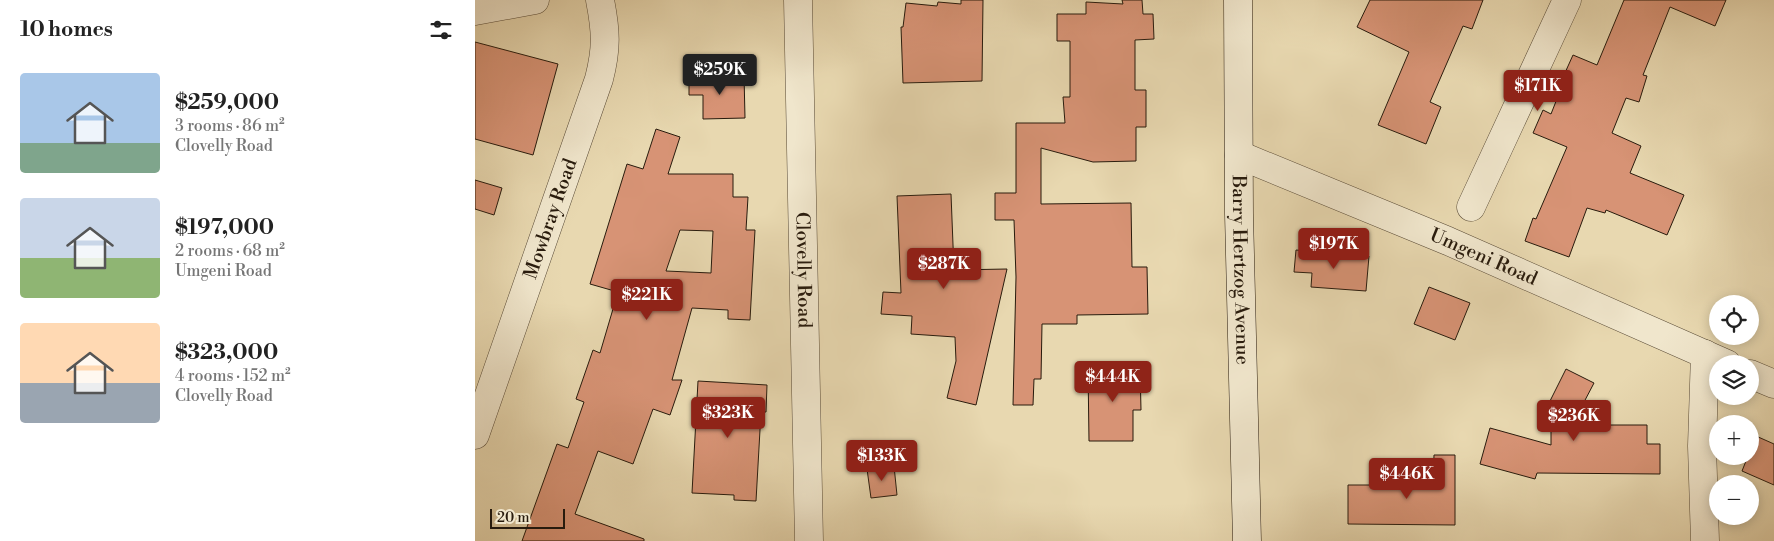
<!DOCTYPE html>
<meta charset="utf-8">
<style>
:root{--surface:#fff;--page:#f2f2f2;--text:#222;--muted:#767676;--accent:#8f2418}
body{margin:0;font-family:"Libre Bodoni",serif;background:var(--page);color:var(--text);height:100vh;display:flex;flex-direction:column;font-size:19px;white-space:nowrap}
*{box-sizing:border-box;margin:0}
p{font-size:16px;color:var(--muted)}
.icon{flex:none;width:28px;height:28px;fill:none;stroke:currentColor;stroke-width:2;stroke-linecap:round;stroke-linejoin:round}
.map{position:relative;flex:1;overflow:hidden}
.drawer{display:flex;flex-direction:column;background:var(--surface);width:475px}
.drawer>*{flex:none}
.controls{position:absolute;left:1234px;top:295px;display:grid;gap:10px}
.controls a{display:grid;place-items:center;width:50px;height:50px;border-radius:50%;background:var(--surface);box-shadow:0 2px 12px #0003;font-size:25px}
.scale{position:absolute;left:15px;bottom:12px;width:75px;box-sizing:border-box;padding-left:5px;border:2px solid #281b0d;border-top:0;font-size:14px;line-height:18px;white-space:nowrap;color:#281b0d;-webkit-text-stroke:4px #f0e6cc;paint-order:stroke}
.price{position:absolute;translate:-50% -42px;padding:0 11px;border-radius:5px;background:var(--accent);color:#fff;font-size:16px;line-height:32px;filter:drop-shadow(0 1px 2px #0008)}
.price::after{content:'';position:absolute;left:50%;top:30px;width:15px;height:11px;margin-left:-8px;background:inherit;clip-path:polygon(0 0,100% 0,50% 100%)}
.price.active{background:#222;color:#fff}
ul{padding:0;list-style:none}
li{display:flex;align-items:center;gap:15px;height:125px;padding:0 20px}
li span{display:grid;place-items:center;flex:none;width:140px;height:100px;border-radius:5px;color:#555}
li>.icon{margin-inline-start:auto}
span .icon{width:60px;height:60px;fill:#fffc;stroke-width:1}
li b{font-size:21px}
h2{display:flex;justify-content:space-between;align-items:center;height:60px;padding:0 20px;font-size:21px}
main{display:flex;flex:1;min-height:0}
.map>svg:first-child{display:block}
</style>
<main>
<section class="drawer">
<h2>10 homes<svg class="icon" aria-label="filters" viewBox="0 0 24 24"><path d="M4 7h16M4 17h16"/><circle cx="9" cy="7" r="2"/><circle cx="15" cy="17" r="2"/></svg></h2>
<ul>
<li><span style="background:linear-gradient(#a9c7e8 70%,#7fa58c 0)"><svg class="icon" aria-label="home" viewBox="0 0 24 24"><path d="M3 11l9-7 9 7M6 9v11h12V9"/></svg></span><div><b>$259,000</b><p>3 rooms · 86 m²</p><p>Clovelly Road</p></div></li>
<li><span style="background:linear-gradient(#c9d6e8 60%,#8fb573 0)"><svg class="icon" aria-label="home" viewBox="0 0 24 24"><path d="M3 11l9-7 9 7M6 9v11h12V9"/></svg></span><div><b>$197,000</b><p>2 rooms · 68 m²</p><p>Umgeni Road</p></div></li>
<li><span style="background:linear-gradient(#ffd9b3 60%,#9aa5b1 0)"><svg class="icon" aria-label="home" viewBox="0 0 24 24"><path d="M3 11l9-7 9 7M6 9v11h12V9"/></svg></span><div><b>$323,000</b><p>4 rooms · 152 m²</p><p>Clovelly Road</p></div></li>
</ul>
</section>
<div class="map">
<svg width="1299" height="541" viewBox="0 0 1299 541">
<rect width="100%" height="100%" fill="#e8d8b0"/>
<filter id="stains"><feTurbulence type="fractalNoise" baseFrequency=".004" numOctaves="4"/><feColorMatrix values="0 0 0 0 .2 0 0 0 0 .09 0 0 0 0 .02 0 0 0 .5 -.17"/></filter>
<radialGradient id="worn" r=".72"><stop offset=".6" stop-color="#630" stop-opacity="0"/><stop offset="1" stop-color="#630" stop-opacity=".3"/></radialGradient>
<g fill="#d79375" stroke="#281b0d" fill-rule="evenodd">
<polygon points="486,0 508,0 507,81 428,83 426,27 428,27 431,3 462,6 463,2 486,4"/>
<polygon points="647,0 667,0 668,14 678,14 679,39 660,40 660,90 671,90 671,127 661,127 661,161 618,162 566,148 566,204 656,203 657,267 672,267 673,314 602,315 602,324 567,324 566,379 559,379 558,405 538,405 541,277 539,220 520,220 520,193 541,193 541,123 590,123 588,97 595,97 595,41 582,41 582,14 611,14 611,2 648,4"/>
<polygon points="895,0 1008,0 997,29 988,26 955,102 966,107 951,144 903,125 934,52 882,27"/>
<polygon points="1149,0 1251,0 1240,26 1195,7 1168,75 1172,76 1164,102 1151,98 1137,133 1166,146 1155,173 1209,195 1192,235 1131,210 1130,213 1112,208 1094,257 1050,241 1058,218 1061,219 1092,147 1058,133 1068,110 1076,114 1091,76 1089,75 1098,55 1122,65"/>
<polygon points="0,42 83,64 58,155 0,139"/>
<polygon points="269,75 270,118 228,119 228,95 214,95 214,76"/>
<path d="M181,129l24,8 -12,37h65v23h15l-2,33h9l-5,90 -22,-1v-9l-36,-2 -20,72h10l-12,35 -17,-6 -20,55 -35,-13 -23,63 69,25v2h-122l35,-97 11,4 16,-46 -8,-3 17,-49 7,3 18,-61 -28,-8 37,-120 16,5zM205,230l33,1 -2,42 -45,-2z"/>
<polygon points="0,180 27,188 19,215 0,209"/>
<polygon points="476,194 479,270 532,269 501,405 472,398 481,361 480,337 436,334 437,316 406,314 408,292 426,293 422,196"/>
<polygon points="821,250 894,256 891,291 836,287 837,273 819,272"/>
<polygon points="954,287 995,303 980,340 939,324"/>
<polygon points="665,367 666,410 658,410 658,441 614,441 613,368"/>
<polygon points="1091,369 1119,383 1097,425 1172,425 1172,444 1185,444 1185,474 1062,473 1060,479 1005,464 1015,428 1076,445 1076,409 1072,407"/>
<polygon points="223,381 292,385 291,412 286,412 281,501 259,500 259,495 217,493"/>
<polygon points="1281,436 1299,444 1299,485 1267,471 1273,456 1275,456 1275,452"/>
<polygon points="959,455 980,455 980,525 873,524 873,485 958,485"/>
<polygon points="419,466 422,495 396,498 392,469"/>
</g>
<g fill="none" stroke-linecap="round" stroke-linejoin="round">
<defs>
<g id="street">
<path id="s1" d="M323,0l11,541"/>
<polyline points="0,11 60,0"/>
<path id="s2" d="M764,155l209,86 279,123"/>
<polyline points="996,207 1092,0"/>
<polyline points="1230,354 1227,446 1230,541"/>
<polyline points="1275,374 1299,384"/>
<path id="s3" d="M0,435l124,-356c8,-31 7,-48 1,-79"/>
</g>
<g id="secondary">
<path id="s4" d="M763,0l1,214 8,327"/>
</g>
</defs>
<use href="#street" stroke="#584a36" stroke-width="29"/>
<use href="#secondary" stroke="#281b0d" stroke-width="29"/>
<use href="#street" stroke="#f0e6cc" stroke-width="28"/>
<use href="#secondary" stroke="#f0e6cc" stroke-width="28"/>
</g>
<g text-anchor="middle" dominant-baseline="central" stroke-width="4" stroke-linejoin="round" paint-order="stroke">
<g font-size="19" fill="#281b0d" stroke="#f0e6cc">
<text stroke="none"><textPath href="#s3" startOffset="229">Mowbray Road</textPath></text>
<text stroke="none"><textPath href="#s2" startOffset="265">Umgeni Road</textPath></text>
<text stroke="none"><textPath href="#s1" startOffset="270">Clovelly Road</textPath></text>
<text stroke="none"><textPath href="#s4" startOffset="270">Barry Hertzog Avenue</textPath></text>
</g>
</g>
<rect width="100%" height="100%" filter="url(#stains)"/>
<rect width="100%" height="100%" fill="url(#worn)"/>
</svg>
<div class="controls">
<a><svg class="icon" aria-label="locate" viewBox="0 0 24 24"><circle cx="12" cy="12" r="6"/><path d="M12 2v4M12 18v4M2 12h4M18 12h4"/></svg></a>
<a><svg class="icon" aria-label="layers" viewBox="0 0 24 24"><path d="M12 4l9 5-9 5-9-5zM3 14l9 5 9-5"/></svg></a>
<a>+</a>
<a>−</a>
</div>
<div class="scale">20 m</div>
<b class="price active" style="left:245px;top:96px">$259K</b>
<b class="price" style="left:1063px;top:112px">$171K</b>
<b class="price" style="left:859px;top:270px">$197K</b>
<b class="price" style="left:469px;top:290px">$287K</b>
<b class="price" style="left:172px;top:321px">$221K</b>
<b class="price" style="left:638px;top:403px">$444K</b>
<b class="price" style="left:253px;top:439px">$323K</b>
<b class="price" style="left:1099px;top:442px">$236K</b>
<b class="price" style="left:407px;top:482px">$133K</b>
<b class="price" style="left:932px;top:500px">$446K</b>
</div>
</main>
